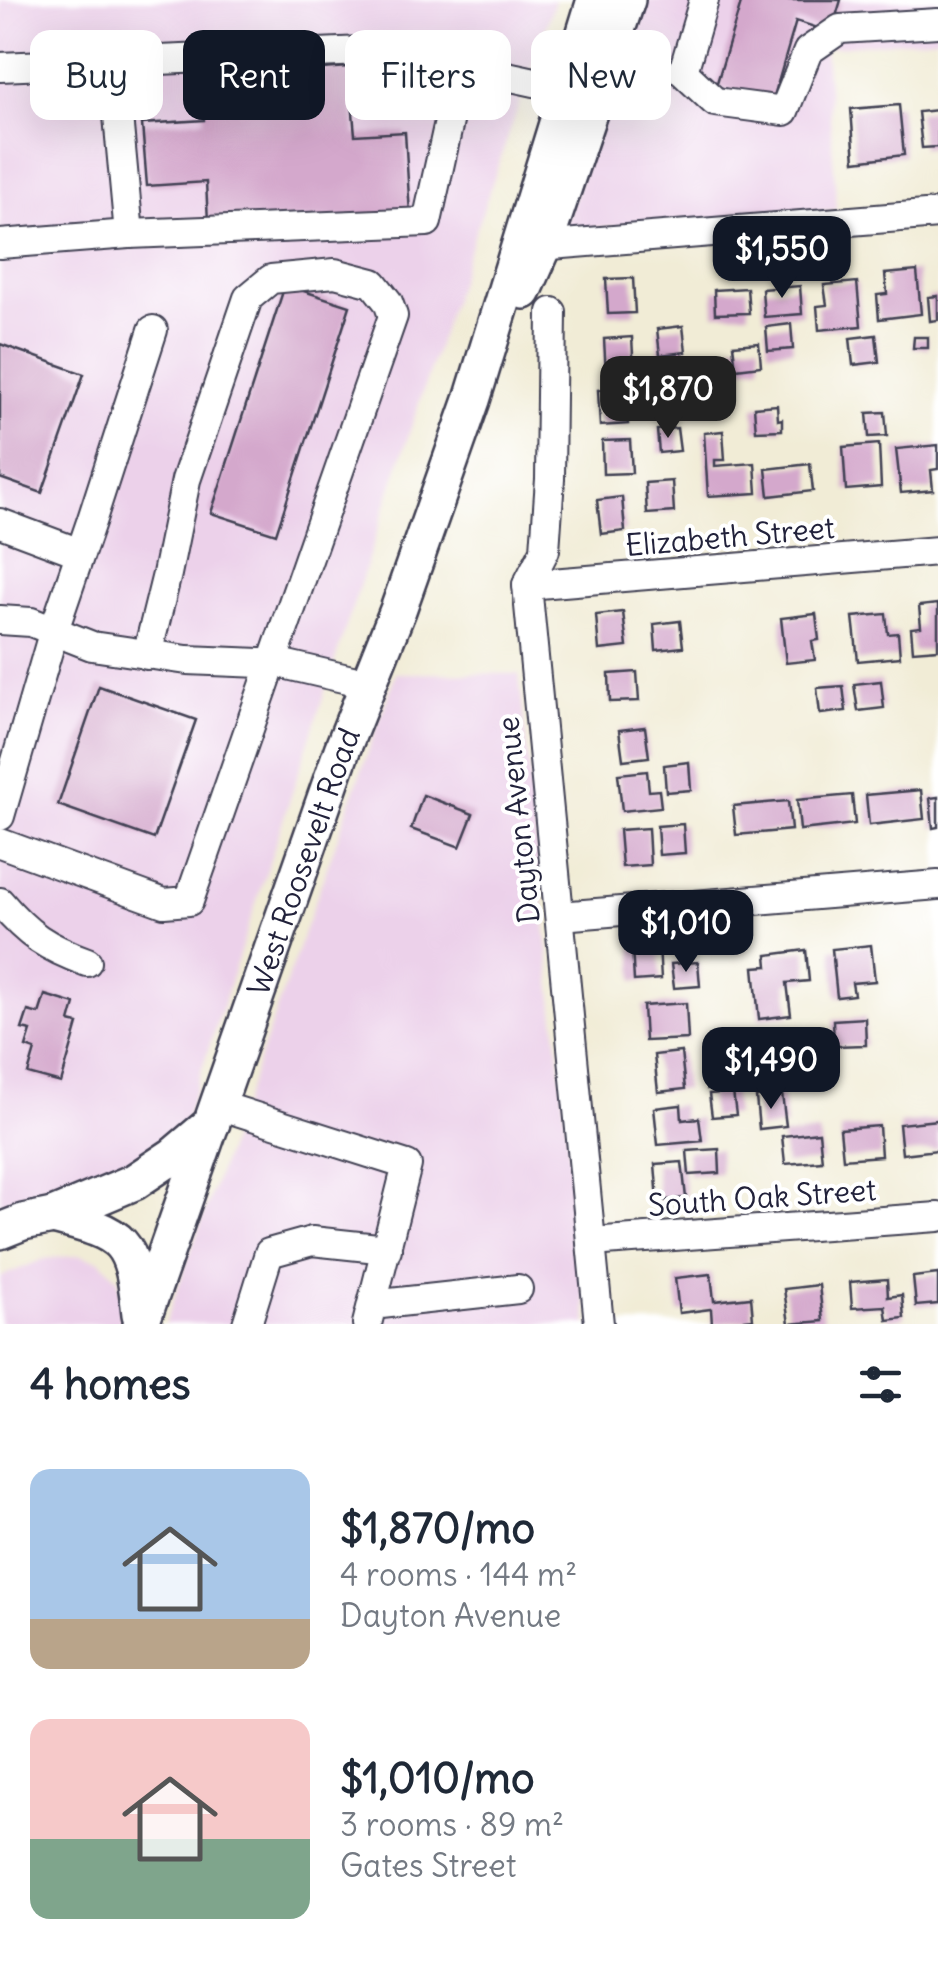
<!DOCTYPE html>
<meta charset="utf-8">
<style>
:root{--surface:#fff;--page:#f2f2f3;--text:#1f2937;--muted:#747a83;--accent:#111827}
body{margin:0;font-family:Delius,sans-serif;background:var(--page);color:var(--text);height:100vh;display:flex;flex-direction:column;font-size:38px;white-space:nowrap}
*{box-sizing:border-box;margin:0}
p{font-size:32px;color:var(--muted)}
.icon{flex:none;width:55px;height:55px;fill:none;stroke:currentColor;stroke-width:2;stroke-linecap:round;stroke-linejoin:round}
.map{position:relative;height:1324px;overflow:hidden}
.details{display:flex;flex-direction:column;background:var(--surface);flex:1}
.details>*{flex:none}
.guide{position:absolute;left:30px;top:30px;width:880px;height:90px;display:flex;gap:20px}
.price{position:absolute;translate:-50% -85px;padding:0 22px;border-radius:20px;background:var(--accent);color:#fff;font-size:32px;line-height:65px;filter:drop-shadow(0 2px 5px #0008)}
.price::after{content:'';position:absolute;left:50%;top:60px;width:30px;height:22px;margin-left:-15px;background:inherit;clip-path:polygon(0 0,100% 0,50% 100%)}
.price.selected{background:#222;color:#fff}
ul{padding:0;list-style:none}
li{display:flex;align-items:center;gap:30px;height:250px;padding:0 30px}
li span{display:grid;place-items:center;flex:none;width:280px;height:200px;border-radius:20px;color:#555}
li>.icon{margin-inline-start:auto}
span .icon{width:120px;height:120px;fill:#fffc;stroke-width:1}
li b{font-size:42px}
h2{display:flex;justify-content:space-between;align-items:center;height:120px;padding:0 30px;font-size:42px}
.tag{padding:0 35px;border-radius:20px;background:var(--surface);box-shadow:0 10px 40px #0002;font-size:35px;line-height:90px}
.tag.selected{background:var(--accent);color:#fff}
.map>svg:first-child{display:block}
</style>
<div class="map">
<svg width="938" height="1324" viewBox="0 0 938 1324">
<rect width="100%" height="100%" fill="#fff"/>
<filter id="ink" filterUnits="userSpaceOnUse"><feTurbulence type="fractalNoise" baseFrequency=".01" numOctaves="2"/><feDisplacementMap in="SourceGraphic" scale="20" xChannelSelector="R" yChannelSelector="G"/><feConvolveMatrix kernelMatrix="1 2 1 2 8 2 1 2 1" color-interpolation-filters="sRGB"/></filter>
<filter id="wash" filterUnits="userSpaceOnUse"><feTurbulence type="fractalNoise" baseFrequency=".0048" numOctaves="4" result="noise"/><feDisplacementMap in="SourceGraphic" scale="40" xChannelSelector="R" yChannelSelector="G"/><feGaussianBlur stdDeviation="2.25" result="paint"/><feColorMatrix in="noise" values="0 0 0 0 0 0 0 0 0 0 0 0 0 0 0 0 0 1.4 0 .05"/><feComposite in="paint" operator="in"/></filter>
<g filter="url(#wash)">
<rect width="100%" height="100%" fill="#f1ecd6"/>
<g fill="#ecd1ea">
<polygon points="0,0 555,0 466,259 181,1133 118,1172 38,1190 0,1205"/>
<polygon points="641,0 938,0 938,38 825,48 837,210 563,230"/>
<polygon points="396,673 519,674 587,1324 165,1324"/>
<polygon points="80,1255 101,1261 118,1279 122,1301 119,1324 0,1324 0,1277 44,1259"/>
</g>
<g id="blocks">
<g fill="#d4a8cc">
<polygon points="742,0 841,0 834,23 827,21 824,30 796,21 772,103 716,86"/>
<polygon points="349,67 355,135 405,132 410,215 208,222 206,182 147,186 142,124 204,120 202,78"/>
<polygon points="899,105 904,155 855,161 851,109"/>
<polygon points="938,110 938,147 922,148 918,112"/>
<polygon points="917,271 921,314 879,319 877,295 887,294 885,274"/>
<polygon points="633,278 635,313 608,314 606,279"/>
<polygon points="857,282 861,326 819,330 817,306 827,305 824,285"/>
<polygon points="285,285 350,306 276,534 211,513"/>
<polygon points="800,286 802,314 764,317 762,289"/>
<polygon points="747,288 749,313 715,314 714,290"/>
<polygon points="938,296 938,320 930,321 928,297"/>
<polygon points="791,324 793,349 768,351 766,327"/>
<polygon points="683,326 686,352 660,355 657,329"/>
<polygon points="876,335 879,362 853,365 850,338"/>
<polygon points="632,337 634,373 606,375 604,339"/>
<polygon points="914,337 928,337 928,348 913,348"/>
<polygon points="759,343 761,366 736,369 733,345"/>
<polygon points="0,344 84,374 42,493 0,478"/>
<polygon points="679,381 679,401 654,402 654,382"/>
<polygon points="626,388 628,424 600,426 598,390"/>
<polygon points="777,405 778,420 782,419 782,430 756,431 754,407"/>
<polygon points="885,412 887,436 869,437 867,413"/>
<polygon points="677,428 680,451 659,453 657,430"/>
<polygon points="723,431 725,460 715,460 715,466 755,463 757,493 708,496 704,433"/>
<polygon points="630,440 632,473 603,474 602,441"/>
<polygon points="879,444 881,487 846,490 843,447"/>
<polygon points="938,445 938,469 931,470 933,490 901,493 896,449"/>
<polygon points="810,464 813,491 769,496 766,469"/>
<polygon points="672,481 674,512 647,514 645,483"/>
<polygon points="622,497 625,531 601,534 597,500"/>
<polygon points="938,604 938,649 913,651 911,628 921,627 919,606"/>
<polygon points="623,612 627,647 599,650 596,615"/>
<polygon points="816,614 819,640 812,641 815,660 786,663 781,618"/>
<polygon points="886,614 888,634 898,633 900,657 858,661 853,617"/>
<polygon points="680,621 683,647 656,650 654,624"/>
<polygon points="637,672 639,701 610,702 609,674"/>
<polygon points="881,681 884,708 858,711 854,684"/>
<polygon points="99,686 196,720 154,839 58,805"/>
<polygon points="843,686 846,711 820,714 817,688"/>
<polygon points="645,727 649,757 623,760 619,730"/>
<polygon points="689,762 691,790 666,792 664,765"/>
<polygon points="647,771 649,791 659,790 661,807 622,811 618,774"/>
<polygon points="921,790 924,819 869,825 866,795"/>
<polygon points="423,795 473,814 460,847 411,829"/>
<polygon points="852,795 855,824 800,830 797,800"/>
<polygon points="938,797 938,827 933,828 930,798"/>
<polygon points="788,801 791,830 736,835 733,806"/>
<polygon points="683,824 685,853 659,855 657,826"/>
<polygon points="648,828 650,865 622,867 619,830"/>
<polygon points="659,945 661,979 634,981 632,946"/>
<polygon points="871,945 875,981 852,983 854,995 837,997 832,949"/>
<polygon points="806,950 809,981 787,983 791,1015 759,1019 754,967 768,966 767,955"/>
<polygon points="698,962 700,986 674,988 671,964"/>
<polygon points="45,995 75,1004 70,1022 78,1024 61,1083 28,1074 35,1050 26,1047 31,1031 22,1029 28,1011 39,1014"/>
<polygon points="686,1003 688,1039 645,1041 643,1006"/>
<polygon points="865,1018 866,1045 834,1046 833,1020"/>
<polygon points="681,1052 685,1089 658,1092 654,1055"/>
<polygon points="727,1063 729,1087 707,1089 705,1065"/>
<polygon points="733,1092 736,1115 712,1117 709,1094"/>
<polygon points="782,1094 786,1126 759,1129 756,1097"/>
<polygon points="681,1105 682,1120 699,1118 702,1141 658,1145 654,1108"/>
<polygon points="938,1120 938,1150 902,1154 899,1124"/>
<polygon points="879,1126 881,1156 843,1159 840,1129"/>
<polygon points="819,1132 822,1161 785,1164 782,1136"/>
<polygon points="719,1149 720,1173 689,1175 687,1151"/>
<polygon points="682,1162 686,1198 658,1201 655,1164"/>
<polygon points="711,1274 714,1301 751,1297 753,1319 712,1324 711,1309 679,1313 675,1278"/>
<polygon points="938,1274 938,1304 916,1306 913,1277"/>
<polygon points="887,1279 888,1297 902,1295 904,1318 887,1320 885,1306 852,1308 850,1282"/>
<polygon points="819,1285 823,1321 789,1324 784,1289"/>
</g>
</g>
</g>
<g filter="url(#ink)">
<use href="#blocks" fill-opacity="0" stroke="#414052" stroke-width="2.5"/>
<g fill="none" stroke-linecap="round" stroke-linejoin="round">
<defs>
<g id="minor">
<polyline points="704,0 683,72 715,102 784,111 808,51 840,29 938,23"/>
<polyline points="113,62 129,234"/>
<polyline points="0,67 386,50 567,89"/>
<polyline points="0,244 129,234 427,222 461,67"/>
<polyline points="526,247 938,214"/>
<polyline points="552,312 550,479 545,550 527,585 599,1324"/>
<polyline points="0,523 80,553"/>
<polyline points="527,585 938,551"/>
<polyline points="0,620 31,622 92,646 187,660 283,664 369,684"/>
<polyline points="0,816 54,630 92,519 153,330"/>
<polyline points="0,843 164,903 189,901 393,316 388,302 373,283 335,273 271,279 248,298 186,480 167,574 147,655"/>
<path d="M0,902c28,33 46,45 87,60"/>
<polyline points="560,916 938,885"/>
<polyline points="218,1105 407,1165 367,1324"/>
<polyline points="591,1242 938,1217"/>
<polyline points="372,1305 518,1289"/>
<polyline points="247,1324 269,1253 312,1241 387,1249"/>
</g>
<g id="major">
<polyline points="524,291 544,246 627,0"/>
<path d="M53,1216c73,18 79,24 87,98"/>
<polyline points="0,1231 23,1222 53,1216 134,1182 173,1156 212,1123"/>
<path id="s1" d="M141,1324l201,-574 56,-140 74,-210 123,-400"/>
</g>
</defs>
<use href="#minor" stroke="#414052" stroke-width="32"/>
<use href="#major" stroke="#414052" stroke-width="40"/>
<use href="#minor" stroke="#fff" stroke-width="28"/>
<use href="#major" stroke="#fff" stroke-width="35"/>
</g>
</g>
<g text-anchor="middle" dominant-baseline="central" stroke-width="8" stroke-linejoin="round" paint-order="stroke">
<g font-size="30" fill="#22223b" stroke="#fff">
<text transform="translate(730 536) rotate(-5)">Elizabeth Street</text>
<text transform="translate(518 820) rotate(-96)">Dayton Avenue</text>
<text stroke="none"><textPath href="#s1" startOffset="490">West Roosevelt Road</textPath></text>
<text transform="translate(762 1197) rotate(-4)">South Oak Street</text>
</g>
</g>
</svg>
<b class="price" style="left:782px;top:301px">$1,550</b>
<b class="price selected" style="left:668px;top:441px">$1,870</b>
<b class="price" style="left:686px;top:975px">$1,010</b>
<b class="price" style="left:771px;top:1112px">$1,490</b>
<div class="guide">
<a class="tag">Buy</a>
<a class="tag selected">Rent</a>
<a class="tag">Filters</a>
<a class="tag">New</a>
</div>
</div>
<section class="details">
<h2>4 homes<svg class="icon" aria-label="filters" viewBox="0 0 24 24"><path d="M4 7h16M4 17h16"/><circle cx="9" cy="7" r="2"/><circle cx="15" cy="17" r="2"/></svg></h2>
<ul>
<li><span style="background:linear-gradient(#a9c7e8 75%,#b9a48a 0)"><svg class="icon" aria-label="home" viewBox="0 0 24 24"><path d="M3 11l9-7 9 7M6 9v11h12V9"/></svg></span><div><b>$1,870/mo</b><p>4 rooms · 144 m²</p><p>Dayton Avenue</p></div></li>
<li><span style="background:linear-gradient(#f6c9c9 60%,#7fa58c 0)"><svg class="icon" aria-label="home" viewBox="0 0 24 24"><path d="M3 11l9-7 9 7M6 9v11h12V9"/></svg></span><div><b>$1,010/mo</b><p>3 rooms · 89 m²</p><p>Gates Street</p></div></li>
</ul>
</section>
